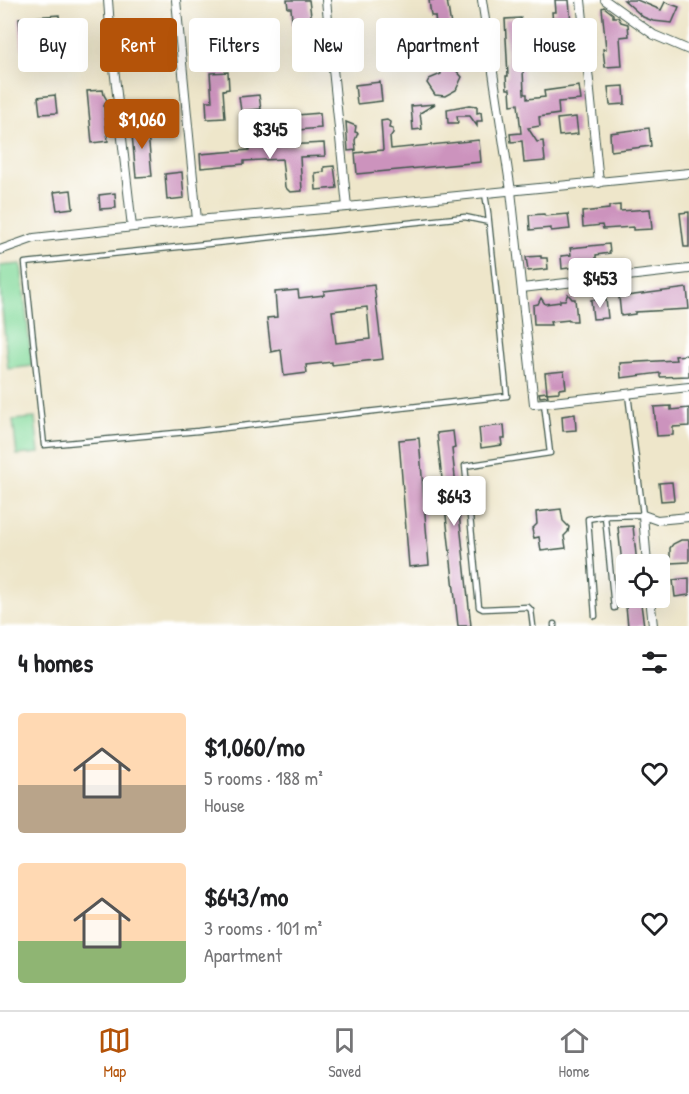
<!DOCTYPE html>
<meta charset="utf-8">
<style>
:root{--surface:#fff;--page:#f6f6f6;--text:#202124;--muted:#757577;--line:#e0e0e0;--accent:#b45309}
body{margin:0;font-family:"Patrick Hand",sans-serif;background:var(--page);color:var(--text);height:100vh;display:flex;flex-direction:column;font-size:22px;white-space:nowrap}
*{box-sizing:border-box;margin:0}
p{font-size:20px;color:var(--muted)}
.icon{flex:none;width:33px;height:33px;fill:none;stroke:currentColor;stroke-width:2;stroke-linecap:round;stroke-linejoin:round}
.map{position:relative;height:626px;overflow:hidden}
.side{display:flex;flex-direction:column;background:var(--surface);flex:1}
.side>*{flex:none}
.banner{position:absolute;left:18px;top:18px;width:654px;height:54px;display:flex;gap:12px}
.fabs{position:absolute;left:616px;top:554px;display:grid;gap:12px}
.fabs a{display:grid;place-items:center;width:54px;height:54px;border-radius:6px;background:var(--surface);box-shadow:0 6px 24px #0002;font-size:30px}
.price{position:absolute;translate:-50% -51px;padding:0 14px;border-radius:6px;background:#fff;color:#222;font-size:20px;line-height:39px;filter:drop-shadow(0 2px 3px #0008)}
.price::after{content:'';position:absolute;left:50%;top:36px;width:18px;height:14px;margin-left:-9px;background:inherit;clip-path:polygon(0 0,100% 0,50% 100%)}
.price.current{background:var(--accent);color:#fff}
ul{padding:0;list-style:none}
li{display:flex;align-items:center;gap:18px;height:150px;padding:0 18px}
li span{display:grid;place-items:center;flex:none;width:168px;height:120px;border-radius:6px;color:#555}
li>.icon{margin-inline-start:auto}
span .icon{width:72px;height:72px;fill:#fffc;stroke-width:1}
li b{font-size:26px}
h2{display:flex;justify-content:space-between;align-items:center;height:72px;padding:0 18px;font-size:26px}
.chip{padding:0 21px;border-radius:6px;background:var(--surface);box-shadow:0 6px 24px #0002;font-size:21px;line-height:54px}
.chip.current{background:var(--accent);color:#fff}
.dock{display:flex;justify-content:space-around;align-items:center;height:84px;border-top:2px solid var(--line);background:var(--surface);font-size:16px;color:var(--muted)}
.dock a{display:grid;justify-items:center;gap:3px}
.dock .current{color:var(--accent)}
.map>svg:first-child{display:block}
</style>
<div class="map">
<svg width="689" height="626" viewBox="0 0 689 626">
<rect width="100%" height="100%" fill="#fff"/>
<filter id="ink" filterUnits="userSpaceOnUse"><feTurbulence type="fractalNoise" baseFrequency=".0167" numOctaves="2"/><feDisplacementMap in="SourceGraphic" scale="12" xChannelSelector="R" yChannelSelector="G"/><feConvolveMatrix kernelMatrix="1 2 1 2 8 2 1 2 1" color-interpolation-filters="sRGB"/></filter>
<filter id="wash" filterUnits="userSpaceOnUse"><feTurbulence type="fractalNoise" baseFrequency=".008" numOctaves="4" result="noise"/><feDisplacementMap in="SourceGraphic" scale="24" xChannelSelector="R" yChannelSelector="G"/><feGaussianBlur stdDeviation="1.35" result="paint"/><feColorMatrix in="noise" values="0 0 0 0 0 0 0 0 0 0 0 0 0 0 0 0 0 1.4 0 .05"/><feComposite in="paint" operator="in"/></filter>
<g filter="url(#wash)">
<rect width="100%" height="100%" fill="#eee6ca"/>
<g fill="#88dc9f" stroke="#548c6a" stroke-width="1.5">
<polygon points="21,264 32,366 8,369 0,288 0,266"/>
<polygon points="35,418 39,453 17,455 13,420"/>
</g>
<g id="blocks">
<g fill="#cc93bd" fill-rule="evenodd">
<polygon points="287,0 309,0 313,31 293,33 291,8 288,8"/>
<polygon points="429,0 447,0 457,64 451,65 462,77 456,90 445,96 435,95 427,83 429,79 441,74 435,16 431,16"/>
<polygon points="555,0 569,0 571,23 553,25 552,12 556,12"/>
<polygon points="624,0 637,0 661,10 665,2 679,7 672,23 653,21 643,17"/>
<polygon points="604,7 613,14 613,17 618,17 621,22 628,24 629,36 620,37 622,66 605,67 603,49 606,49 602,8"/>
<polygon points="59,15 62,46 22,50 19,18"/>
<polygon points="521,18 524,94 527,94 527,99 545,97 544,91 579,86 581,100 558,102 559,114 539,117 540,126 528,128 537,142 543,141 545,161 524,163 522,141 511,142 510,134 521,133 518,104 511,105 510,89 507,89 506,76 508,76 505,19"/>
<polygon points="219,21 220,39 202,40 201,22"/>
<polygon points="568,41 571,48 567,52 568,60 551,62 548,44"/>
<polygon points="228,72 229,89 223,90 225,118 207,119 206,101 212,101 210,73"/>
<polygon points="380,82 382,101 357,104 355,85"/>
<polygon points="624,86 625,104 610,105 608,87"/>
<polygon points="103,90 104,95 107,100 104,106 108,141 92,143 87,91"/>
<polygon points="55,95 57,113 40,114 38,97"/>
<polygon points="259,95 261,109 241,111 239,97"/>
<polygon points="435,104 420,113 422,129 413,130 411,106"/>
<polygon points="469,105 477,106 477,113 481,112 482,121 477,121 477,126 470,116 457,116 458,123 448,123 447,109"/>
<polygon points="320,113 321,128 298,130 297,115"/>
<polygon points="576,117 578,134 559,136 557,119"/>
<polygon points="387,120 390,122 389,128 393,129 393,133 390,137 391,149 479,140 481,162 357,174 355,153 383,150 381,121"/>
<polygon points="346,122 356,126 355,132 358,133 355,140 356,150 348,151"/>
<polygon points="147,123 152,176 136,177 131,124"/>
<polygon points="649,128 651,146 611,151 610,133"/>
<polygon points="324,143 325,156 300,157 302,191 290,192 285,187 282,159 244,161 244,164 201,168 200,154 249,150 249,147"/>
<polygon points="334,166 337,188 316,190 315,173 324,172 324,167"/>
<polygon points="182,172 184,198 167,200 165,174"/>
<polygon points="71,190 73,208 57,210 54,192"/>
<polygon points="115,193 116,208 100,209 99,195"/>
<polygon points="620,205 620,211 650,209 652,229 633,230 633,227 603,229 602,225 583,227 582,212 609,209 609,206"/>
<polygon points="689,212 689,247 684,247 680,213"/>
<polygon points="544,214 545,216 568,214 570,229 551,231 551,228 530,230 529,215"/>
<polygon points="609,244 610,253 596,255 596,264 562,269 561,256 571,255 570,248"/>
<polygon points="541,256 541,258 547,258 548,269 528,271 526,257"/>
<path d="M374,285l9,74 -51,6v-3l-26,3 1,8 -23,3 -3,-26 -10,2 -4,-34 10,-1 -2,-25 23,-2 1,8 25,-3v-4zM367,307l3,32 -34,4 -4,-32z"/>
<polygon points="687,288 689,309 635,312 635,314 621,316 619,297"/>
<polygon points="568,294 572,299 575,299 577,321 569,321 569,320 550,322 551,325 534,325 533,305 538,304 541,298 545,304 560,302 560,300 565,300"/>
<polygon points="606,299 608,318 593,319 591,300"/>
<polygon points="689,355 689,376 660,377 660,373 621,378 620,363 676,360 675,356"/>
<polygon points="564,371 566,388 559,389 559,392 547,393 548,396 540,397 539,393 547,392 545,373"/>
<polygon points="671,406 671,410 689,408 689,426 673,427 673,435 657,436 654,407"/>
<polygon points="575,414 576,430 563,431 562,416"/>
<polygon points="504,425 505,438 501,438 502,445 481,448 479,428"/>
<polygon points="453,431 455,448 452,449 471,626 458,626 437,433"/>
<polygon points="419,438 429,565 409,567 399,440"/>
<polygon points="672,482 674,500 661,501 659,483"/>
<polygon points="561,509 563,521 569,527 568,532 564,536 566,548 541,551 539,537 534,538 533,534 532,529 537,524 536,512"/>
<polygon points="633,526 637,564 622,564 618,527"/>
<polygon points="681,540 689,540 689,562 670,563 670,548 673,544"/>
<polygon points="689,578 689,595 675,597 673,580"/>
<polygon points="625,597 640,597 644,626 628,626"/>
</g>
</g>
</g>
<g filter="url(#ink)">
<use href="#blocks" fill-opacity="0" stroke="#3e564a" stroke-width="1.5"/>
<g fill="none" stroke-linecap="round" stroke-linejoin="round">
<defs>
<g id="lane">
<polyline points="485,194 488,212 507,396 198,431 44,445 25,263 465,217 489,222"/>
<polyline points="605,516 614,608"/>
<polyline points="595,616 588,519 605,516 643,515 628,394"/>
<polyline points="554,624 554,626"/>
<polyline points="533,626 531,610 528,607 483,609 479,607 465,466 550,453 544,403"/>
</g>
<g id="street">
<polyline points="108,0 111,41 132,227"/>
<polyline points="176,0 197,220"/>
<polyline points="326,0 347,207"/>
<polyline points="482,0 511,191 534,404 689,387"/>
<polyline points="581,0 599,183"/>
<polyline points="605,0 654,35 689,50"/>
<polyline points="0,250 34,238 197,220 347,207 689,173"/>
<polyline points="522,288 689,269"/>
<polyline points="647,564 643,515 657,520 689,517"/>
<polyline points="650,597 653,626"/>
</g>
</defs>
<use href="#lane" stroke="#3e564a" stroke-width="7"/>
<use href="#street" stroke="#3e564a" stroke-width="10"/>
<use href="#lane" stroke="#fff" stroke-width="4.5"/>
<use href="#street" stroke="#fff" stroke-width="8"/>
</g>
</g>
</svg>
<div class="fabs">
<a><svg class="icon" aria-label="locate" viewBox="0 0 24 24"><circle cx="12" cy="12" r="6"/><path d="M12 2v4M12 18v4M2 12h4M18 12h4"/></svg></a>
</div>
<b class="price current" style="left:142px;top:150px">$1,060</b>
<b class="price" style="left:270px;top:160px">$345</b>
<b class="price" style="left:600px;top:309px">$453</b>
<b class="price" style="left:454px;top:527px">$643</b>
<div class="banner">
<a class="chip">Buy</a>
<a class="chip current">Rent</a>
<a class="chip">Filters</a>
<a class="chip">New</a>
<a class="chip">Apartment</a>
<a class="chip">House</a>
</div>
</div>
<section class="side">
<h2>4 homes<svg class="icon" aria-label="filters" viewBox="0 0 24 24"><path d="M4 7h16M4 17h16"/><circle cx="9" cy="7" r="2"/><circle cx="15" cy="17" r="2"/></svg></h2>
<ul>
<li><span style="background:linear-gradient(#ffd9b3 60%,#b9a48a 0)"><svg class="icon" aria-label="home" viewBox="0 0 24 24"><path d="M3 11l9-7 9 7M6 9v11h12V9"/></svg></span><div><b>$1,060/mo</b><p>5 rooms · 188 m²</p><p>House</p></div><svg class="icon" aria-label="heart" viewBox="0 0 24 24"><path d="M12 20l-8-8c-3-5 5-10 8-4 3-6 11-1 8 4z"/></svg></li>
<li><span style="background:linear-gradient(#ffd9b3 65%,#8fb573 0)"><svg class="icon" aria-label="home" viewBox="0 0 24 24"><path d="M3 11l9-7 9 7M6 9v11h12V9"/></svg></span><div><b>$643/mo</b><p>3 rooms · 101 m²</p><p>Apartment</p></div><svg class="icon" aria-label="heart" viewBox="0 0 24 24"><path d="M12 20l-8-8c-3-5 5-10 8-4 3-6 11-1 8 4z"/></svg></li>
</ul>
</section>
<nav class="dock">
<a class="current"><svg class="icon" aria-label="map" viewBox="0 0 24 24"><path d="M3 6l6-2 6 2 6-2v14l-6 2-6-2-6 2zM9 4v14M15 6v14"/></svg>Map</a>
<a><svg class="icon" aria-label="saved" viewBox="0 0 24 24"><path d="M7 4h10v16l-5-4-5 4z"/></svg>Saved</a>
<a><svg class="icon" aria-label="home" viewBox="0 0 24 24"><path d="M3 11l9-7 9 7M6 9v11h12V9"/></svg>Home</a>
</nav>
